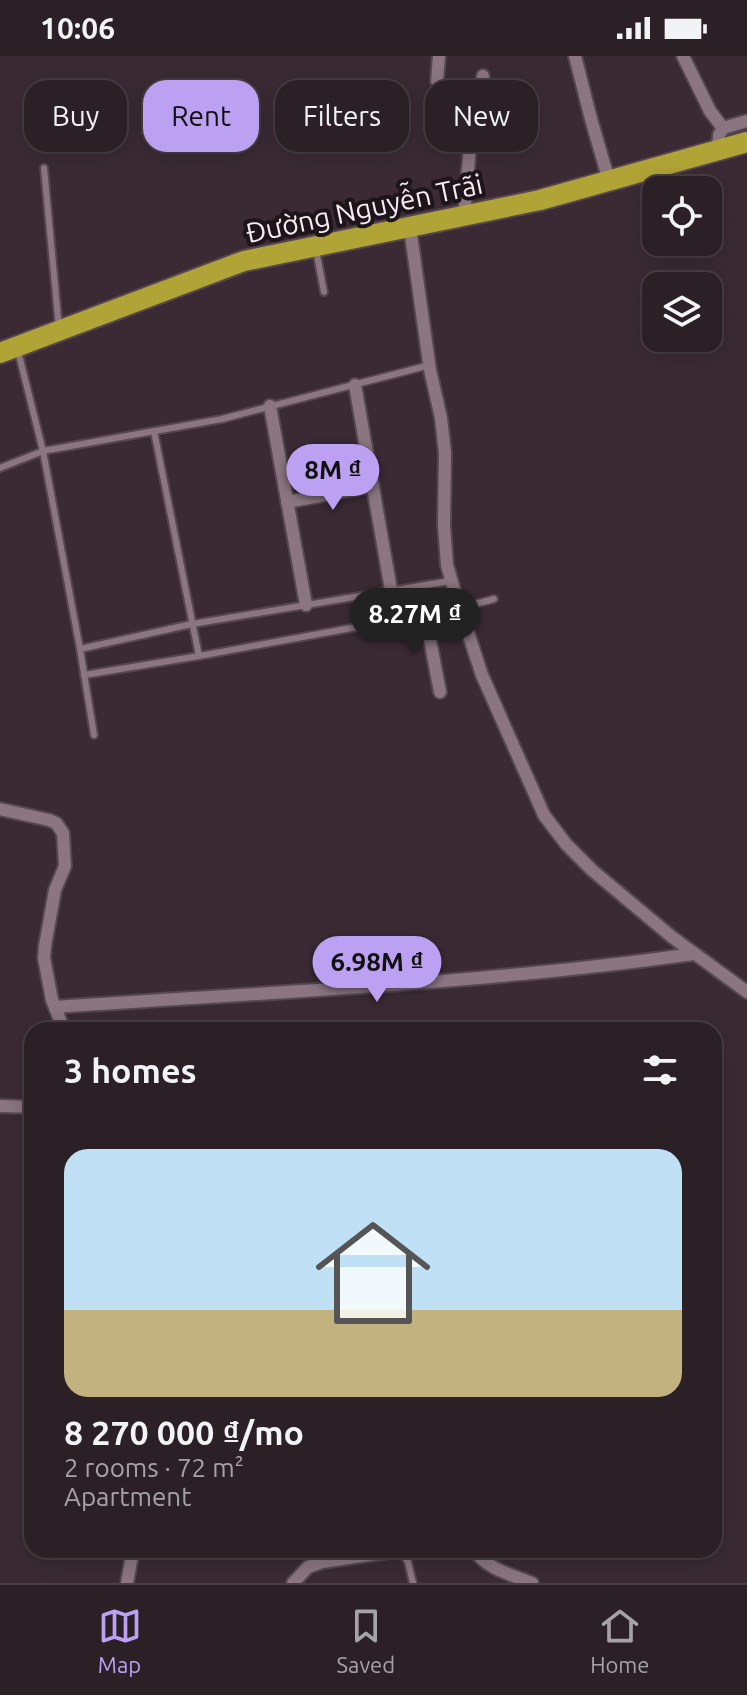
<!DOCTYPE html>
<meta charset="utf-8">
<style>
:root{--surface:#2c2027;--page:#34282f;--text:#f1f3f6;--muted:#a6a3a7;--line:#483e44;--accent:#bca0f2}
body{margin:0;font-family:Ubuntu,sans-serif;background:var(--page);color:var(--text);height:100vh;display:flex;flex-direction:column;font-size:30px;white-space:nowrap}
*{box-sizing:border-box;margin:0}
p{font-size:26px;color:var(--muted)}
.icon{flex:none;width:44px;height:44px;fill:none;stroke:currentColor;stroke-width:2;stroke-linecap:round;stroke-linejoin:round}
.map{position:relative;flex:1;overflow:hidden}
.panel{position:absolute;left:24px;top:966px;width:698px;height:536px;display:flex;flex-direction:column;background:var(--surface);border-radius:24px;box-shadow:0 4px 20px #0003,0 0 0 2px var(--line)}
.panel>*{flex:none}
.hud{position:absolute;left:24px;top:24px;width:700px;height:72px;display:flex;gap:16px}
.controls{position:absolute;left:642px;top:120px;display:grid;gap:16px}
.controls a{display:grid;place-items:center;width:80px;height:80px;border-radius:16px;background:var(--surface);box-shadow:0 4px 20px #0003,0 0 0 2px var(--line);font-size:40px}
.price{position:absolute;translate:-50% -68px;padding:0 18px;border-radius:28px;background:var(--accent);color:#111;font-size:26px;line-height:52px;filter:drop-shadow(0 2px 4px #0008)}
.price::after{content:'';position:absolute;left:50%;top:48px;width:24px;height:18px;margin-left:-12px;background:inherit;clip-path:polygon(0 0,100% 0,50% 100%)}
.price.current{background:#222;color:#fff}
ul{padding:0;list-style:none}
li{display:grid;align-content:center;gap:16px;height:424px;padding:0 40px}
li+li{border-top:2px solid var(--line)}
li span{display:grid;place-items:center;height:248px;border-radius:24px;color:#555}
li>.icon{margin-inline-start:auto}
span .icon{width:144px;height:144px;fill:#fffc;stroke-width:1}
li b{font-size:34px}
h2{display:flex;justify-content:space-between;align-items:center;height:96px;padding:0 40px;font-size:34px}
.pill{padding:0 28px;border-radius:24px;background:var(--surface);box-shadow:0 4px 20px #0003,0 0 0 2px var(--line);font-size:28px;line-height:72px}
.pill.current{background:var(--accent);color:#111}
.status{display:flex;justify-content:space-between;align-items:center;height:56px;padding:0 40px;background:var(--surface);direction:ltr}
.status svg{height:22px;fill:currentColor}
.tabs{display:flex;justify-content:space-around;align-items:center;height:112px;border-top:2px solid var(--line);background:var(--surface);font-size:22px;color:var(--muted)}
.tabs a{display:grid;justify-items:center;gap:4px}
.tabs .current{color:var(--accent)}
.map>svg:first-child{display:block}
</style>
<div class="status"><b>10:06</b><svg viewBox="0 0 49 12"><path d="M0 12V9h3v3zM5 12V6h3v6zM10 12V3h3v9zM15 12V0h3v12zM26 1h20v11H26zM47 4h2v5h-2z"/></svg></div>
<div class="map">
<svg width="747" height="1527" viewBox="0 0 747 1527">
<rect width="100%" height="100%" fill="#3b2a34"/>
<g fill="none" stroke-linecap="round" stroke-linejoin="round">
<defs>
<g id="service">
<polyline points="44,112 59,272"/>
<polyline points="316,194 324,236"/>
<polyline points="18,295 43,395 80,593 94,679"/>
<polyline points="154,375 199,600"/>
<polyline points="0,412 43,395 222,363 430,309"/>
<polyline points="80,593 192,568 450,525"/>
<polyline points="84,619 199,600 460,552 494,543"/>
<polyline points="401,1494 408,1506 413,1527"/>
</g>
<g id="minor">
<polyline points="575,0 591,63 609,125"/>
<polyline points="683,0 710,55 723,72"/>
<polyline points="437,25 439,0"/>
<polyline points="718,94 719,79 723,72 747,65"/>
<polyline points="464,160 470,90 478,77 483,20"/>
<polyline points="410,172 430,314 441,362 445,397 444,469 447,509 455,537 482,619 544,759 566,788 593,815 672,881 747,936"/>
<polyline points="355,329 391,534"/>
<polyline points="270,350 306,549"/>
<polyline points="287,446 373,430"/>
<polyline points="425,558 440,636"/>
<polyline points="0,753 49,764 56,767 63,777 65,810 55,834 45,890 44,902 52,944 64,974"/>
<path d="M55,951c213,-15 427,-23 638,-53"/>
<polyline points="0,1050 32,1051"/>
<path d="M475,1494c10,19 38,25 57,33"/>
<polyline points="127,1527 133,1494"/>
<polyline points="293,1527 308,1511 322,1506 402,1494"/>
</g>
<polyline id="trunk" points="0,297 244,205 540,144 747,86"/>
</defs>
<use href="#service" stroke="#554650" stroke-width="10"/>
<use href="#minor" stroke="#554650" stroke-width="16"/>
<use href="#trunk" stroke="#554650" stroke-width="24"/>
<use href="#service" stroke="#8a7581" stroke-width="6"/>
<use href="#minor" stroke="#8a7581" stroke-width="12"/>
<use href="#trunk" stroke="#b1a436" stroke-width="20"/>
</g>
<g text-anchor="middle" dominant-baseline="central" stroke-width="8" stroke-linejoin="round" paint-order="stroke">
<g font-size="28" fill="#f8ecf3" stroke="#1d151a">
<text transform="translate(364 152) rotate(-12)">Đường Nguyễn Trãi</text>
</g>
</g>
</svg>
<div class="controls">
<a><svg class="icon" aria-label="locate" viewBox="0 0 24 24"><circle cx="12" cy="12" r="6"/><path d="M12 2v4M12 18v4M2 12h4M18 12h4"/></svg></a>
<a><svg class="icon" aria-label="layers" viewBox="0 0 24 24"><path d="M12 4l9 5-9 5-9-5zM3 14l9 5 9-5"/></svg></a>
</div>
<b class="price" style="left:333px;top:456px">8M ₫</b>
<b class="price current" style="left:415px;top:600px">8.27M ₫</b>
<b class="price" style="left:377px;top:948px">6.98M ₫</b>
<div class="hud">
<a class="pill">Buy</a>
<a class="pill current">Rent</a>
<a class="pill">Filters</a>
<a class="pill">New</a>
</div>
<section class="panel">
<h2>3 homes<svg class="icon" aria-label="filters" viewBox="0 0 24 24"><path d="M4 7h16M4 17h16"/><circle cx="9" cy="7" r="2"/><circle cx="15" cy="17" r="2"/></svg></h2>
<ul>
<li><span style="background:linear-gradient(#bfe0f5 65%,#c2b280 0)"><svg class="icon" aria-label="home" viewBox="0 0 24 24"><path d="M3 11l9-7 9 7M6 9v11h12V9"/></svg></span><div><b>8 270 000 ₫/mo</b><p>2 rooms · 72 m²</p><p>Apartment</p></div></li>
</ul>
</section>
</div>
<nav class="tabs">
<a class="current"><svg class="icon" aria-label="map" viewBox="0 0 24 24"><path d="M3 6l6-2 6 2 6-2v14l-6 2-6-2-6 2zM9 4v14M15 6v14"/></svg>Map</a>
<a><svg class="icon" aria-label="saved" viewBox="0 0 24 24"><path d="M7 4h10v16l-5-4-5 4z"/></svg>Saved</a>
<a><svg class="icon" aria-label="home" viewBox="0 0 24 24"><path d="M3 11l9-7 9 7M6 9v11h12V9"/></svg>Home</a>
</nav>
